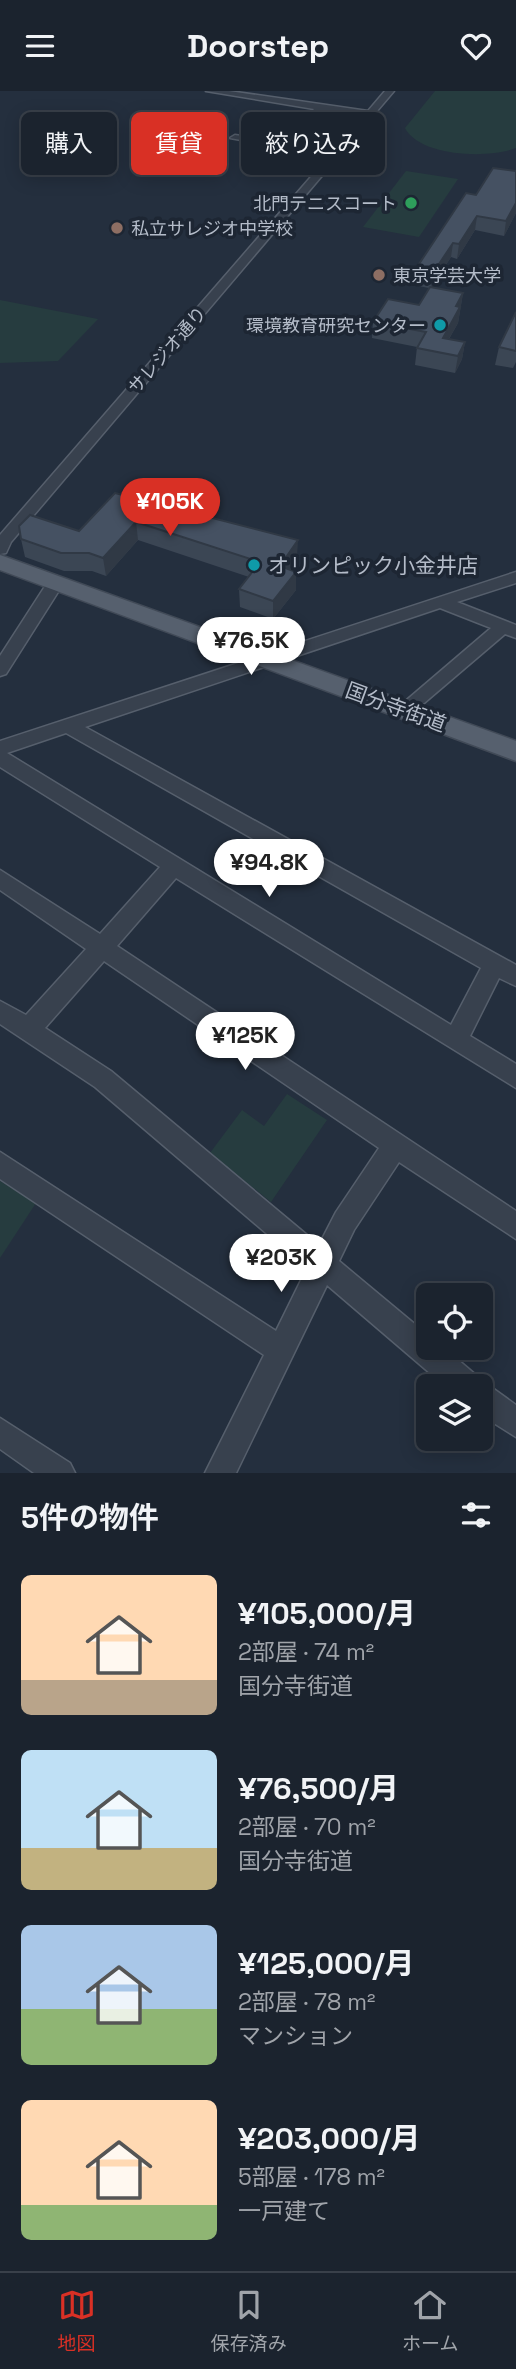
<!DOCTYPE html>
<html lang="ja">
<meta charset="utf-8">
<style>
:root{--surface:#1b232e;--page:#282f3a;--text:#f1f3f6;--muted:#a0a4aa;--line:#39404a;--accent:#d93025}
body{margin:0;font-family:"Space Grotesk","Noto Sans JP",sans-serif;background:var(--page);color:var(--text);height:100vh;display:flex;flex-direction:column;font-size:26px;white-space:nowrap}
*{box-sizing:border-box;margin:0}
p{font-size:23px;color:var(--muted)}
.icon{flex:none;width:38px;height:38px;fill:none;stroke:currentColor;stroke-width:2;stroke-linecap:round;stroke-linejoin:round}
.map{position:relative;height:1382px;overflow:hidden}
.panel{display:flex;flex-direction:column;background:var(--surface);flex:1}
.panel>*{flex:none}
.banner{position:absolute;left:21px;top:21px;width:474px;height:63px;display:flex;gap:14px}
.fabs{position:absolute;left:416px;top:1192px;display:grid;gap:14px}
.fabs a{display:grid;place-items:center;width:77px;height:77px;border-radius:10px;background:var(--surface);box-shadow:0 4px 18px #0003,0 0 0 2px var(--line);font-size:35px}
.price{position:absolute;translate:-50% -60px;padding:0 16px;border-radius:24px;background:#fff;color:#222;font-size:23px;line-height:46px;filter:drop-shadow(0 2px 4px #0008)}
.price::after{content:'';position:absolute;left:50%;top:42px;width:21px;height:16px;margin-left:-10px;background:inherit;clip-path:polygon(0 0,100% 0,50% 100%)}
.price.selected{background:var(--accent);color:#fff}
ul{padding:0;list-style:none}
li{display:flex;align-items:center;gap:21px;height:175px;padding:0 21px}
li span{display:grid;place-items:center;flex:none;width:196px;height:140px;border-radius:10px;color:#555}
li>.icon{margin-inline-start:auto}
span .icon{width:84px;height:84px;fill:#fffc;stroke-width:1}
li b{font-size:30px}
h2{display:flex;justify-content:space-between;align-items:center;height:84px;padding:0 21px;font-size:30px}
.tag{padding:0 24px;border-radius:10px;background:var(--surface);box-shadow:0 4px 18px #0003,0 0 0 2px var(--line);font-size:24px;line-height:63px}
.tag.selected{background:var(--accent);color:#fff}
header{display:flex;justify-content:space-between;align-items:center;height:91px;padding:0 21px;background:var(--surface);font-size:32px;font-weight:600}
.menu{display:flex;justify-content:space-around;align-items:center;height:98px;border-top:2px solid var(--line);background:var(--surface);font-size:19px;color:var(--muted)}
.menu a{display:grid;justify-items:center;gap:4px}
.menu .selected{color:var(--accent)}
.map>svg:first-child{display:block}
</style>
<header><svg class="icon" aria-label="menu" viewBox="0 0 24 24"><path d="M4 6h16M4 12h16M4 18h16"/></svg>Doorstep<svg class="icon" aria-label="heart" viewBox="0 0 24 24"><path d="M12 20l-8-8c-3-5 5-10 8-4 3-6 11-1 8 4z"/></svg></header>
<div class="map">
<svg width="516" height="1382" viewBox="0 0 516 1382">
<rect width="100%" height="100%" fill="#242f3e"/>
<g fill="#263c3f">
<path d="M435,0h81v57c-27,11 -96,9 -111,-20z"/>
<polygon points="406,80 458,88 419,146 363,136"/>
<polygon points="0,209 98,228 58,270 0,272"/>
<polygon points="287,1003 327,1029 271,1111 210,1062 242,1019 264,1035"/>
<polygon points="0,1090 36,1112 0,1167"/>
</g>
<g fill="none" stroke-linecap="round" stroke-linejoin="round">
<defs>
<g id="minor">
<path d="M206,0h23l139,20 17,-20h9l-383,451 -5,11 -6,1v-19l329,-379 -99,-18 5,-3 46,7 33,-33zM323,19l41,6 -30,35 -43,-7z"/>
<path d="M516,481v11l-59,19 59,23v13l-11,-4 -95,81h-12l-3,-5 96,-82 -51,-20 -355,119 431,238v21l-17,-8 -29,58 46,28v24l-340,-210 -59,68 399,265v28l-117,-77 -45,68 -15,31 90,75v11h14l34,29 3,7 11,4 25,18v32l-35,-22v-29h-36l-118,-101 -91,188h-31l59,-118 -264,-176v-27l276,179 31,-63 -212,-181 -95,-63v-23l26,14 60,-66 -86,-59v-20l100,64 60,-67 -160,-100v-26zM66,642l415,235 -30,57 -444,-272zM104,870l275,187 -43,64 -17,33 -208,-174 -66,-43z"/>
<polygon points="57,485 65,490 6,583 0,585 0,565 51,486"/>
<polygon points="0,1327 70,1372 75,1382 34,1382 0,1358"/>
</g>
<polygon id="major" points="0,464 516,650 516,670 0,479"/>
</defs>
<use href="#minor" stroke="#565f6c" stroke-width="3"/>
<use href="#major" stroke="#414a57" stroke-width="3"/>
<use href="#minor" fill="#38414e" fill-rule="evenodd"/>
<use href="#major" fill="#56606e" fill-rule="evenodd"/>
</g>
<g fill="#3b4654">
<polygon points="516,80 516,122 504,145 475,139 457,168 451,166 431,197 463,202 458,232 449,248 465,251 462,268 455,282 415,274 417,256 372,247 373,231 419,214 429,197 413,194 415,179 476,104"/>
<polygon points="516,221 516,271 513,277 495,274 499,256"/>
<polygon points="115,402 297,467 290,479 296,481 296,499 273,528 240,516 239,498 249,486 138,449 106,485 92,480 64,480 25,466 21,448 79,440"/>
</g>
<g fill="#303945">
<polygon points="516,112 516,122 504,145 506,130"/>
<polygon points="477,125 475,139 457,168 459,153"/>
<polygon points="453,152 451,166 431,197 433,182"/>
<polygon points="463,202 458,232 440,263 443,247 456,215"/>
<polygon points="465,251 462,268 455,282 458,265"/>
<polygon points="136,431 138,449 106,485 103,467"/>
<polygon points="298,449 297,467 279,494 280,475"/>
<polygon points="296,481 296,499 273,528 273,510"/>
</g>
<g fill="#455162" stroke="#303945" stroke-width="2">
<polygon points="493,77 516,80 516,112 506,130 477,125 459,153 453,152 433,182 415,179 466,102 476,104"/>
<polygon points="430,196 463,202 456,215 460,216 443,247 465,251 458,265 417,257 426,241 373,231 388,208 419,214"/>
<polygon points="516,221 516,260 499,256"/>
<polygon points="115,402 298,449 280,475 296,481 273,510 239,498 260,471 136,431 103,467 89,462 61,462 21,448 19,435 30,424 79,440"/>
</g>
<circle fill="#2e9e5b" stroke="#1d2633" stroke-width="2.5" cx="411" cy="112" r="7"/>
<g fill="#8d6e63" stroke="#1d2633" stroke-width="2.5">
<circle cx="117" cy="137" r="7"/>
<circle cx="379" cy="184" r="7"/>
</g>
<g fill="#0f9aa8" stroke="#1d2633" stroke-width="2.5">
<circle cx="440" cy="234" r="7"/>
<circle cx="254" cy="474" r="7"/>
</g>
<g text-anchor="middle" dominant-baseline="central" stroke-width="7" stroke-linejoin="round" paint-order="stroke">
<g font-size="18" fill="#b4bcc9" stroke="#1d2633" text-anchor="end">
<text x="397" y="112">北門テニスコート</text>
<text x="131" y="137" text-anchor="start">私立サレジオ中学校</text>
<text x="393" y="184" text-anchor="start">東京学芸大学</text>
<text x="426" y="234">環境教育研究センター</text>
</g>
<g font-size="18" fill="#b4bcc9" stroke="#1d2633">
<text transform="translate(167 259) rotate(-49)">サレジオ通り</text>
</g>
<g font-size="21" fill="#b4bcc9" stroke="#1d2633" text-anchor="start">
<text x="268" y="474">オリンピック小金井店</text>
</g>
<g font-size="21" fill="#b4bcc9" stroke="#1d2633">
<text transform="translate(396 616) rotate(20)">国分寺街道</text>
</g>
</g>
</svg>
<div class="fabs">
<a><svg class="icon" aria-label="locate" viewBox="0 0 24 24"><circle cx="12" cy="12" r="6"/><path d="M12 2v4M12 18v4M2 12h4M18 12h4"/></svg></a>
<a><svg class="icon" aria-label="layers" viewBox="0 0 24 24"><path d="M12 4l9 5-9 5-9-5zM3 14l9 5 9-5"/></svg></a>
</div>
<b class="price selected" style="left:170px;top:447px">¥105K</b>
<b class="price" style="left:251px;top:586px">¥76.5K</b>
<b class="price" style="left:269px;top:808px">¥94.8K</b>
<b class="price" style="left:245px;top:981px">¥125K</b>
<b class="price" style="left:281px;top:1203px">¥203K</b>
<div class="banner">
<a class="tag">購入</a>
<a class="tag selected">賃貸</a>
<a class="tag">絞り込み</a>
</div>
</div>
<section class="panel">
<h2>5件の物件<svg class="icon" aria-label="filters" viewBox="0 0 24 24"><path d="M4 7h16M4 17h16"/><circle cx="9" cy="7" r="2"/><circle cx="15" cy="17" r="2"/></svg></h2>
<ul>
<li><span style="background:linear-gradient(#ffd9b3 75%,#b9a48a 0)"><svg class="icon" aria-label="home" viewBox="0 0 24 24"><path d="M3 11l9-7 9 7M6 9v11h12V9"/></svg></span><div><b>¥105,000/月</b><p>2部屋 · 74 m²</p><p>国分寺街道</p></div></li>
<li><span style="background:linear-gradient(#bfe0f5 70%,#c2b280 0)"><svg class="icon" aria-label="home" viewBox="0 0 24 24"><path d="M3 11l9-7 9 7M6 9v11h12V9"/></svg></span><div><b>¥76,500/月</b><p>2部屋 · 70 m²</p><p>国分寺街道</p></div></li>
<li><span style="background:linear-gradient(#a9c7e8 60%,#8fb573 0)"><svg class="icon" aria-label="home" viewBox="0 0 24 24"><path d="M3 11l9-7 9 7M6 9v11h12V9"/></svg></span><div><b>¥125,000/月</b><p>2部屋 · 78 m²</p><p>マンション</p></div></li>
<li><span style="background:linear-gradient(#ffd9b3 75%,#8fb573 0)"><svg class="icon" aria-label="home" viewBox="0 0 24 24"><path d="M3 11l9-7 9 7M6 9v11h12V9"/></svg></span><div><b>¥203,000/月</b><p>5部屋 · 178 m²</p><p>一戸建て</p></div></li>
</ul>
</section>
<nav class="menu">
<a class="selected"><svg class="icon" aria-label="map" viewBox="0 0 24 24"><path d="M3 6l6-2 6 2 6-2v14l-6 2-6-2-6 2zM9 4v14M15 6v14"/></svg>地図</a>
<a><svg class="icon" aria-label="saved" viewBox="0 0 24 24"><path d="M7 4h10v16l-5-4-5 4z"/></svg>保存済み</a>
<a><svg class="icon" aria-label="home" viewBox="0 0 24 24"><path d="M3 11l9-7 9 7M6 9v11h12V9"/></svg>ホーム</a>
</nav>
